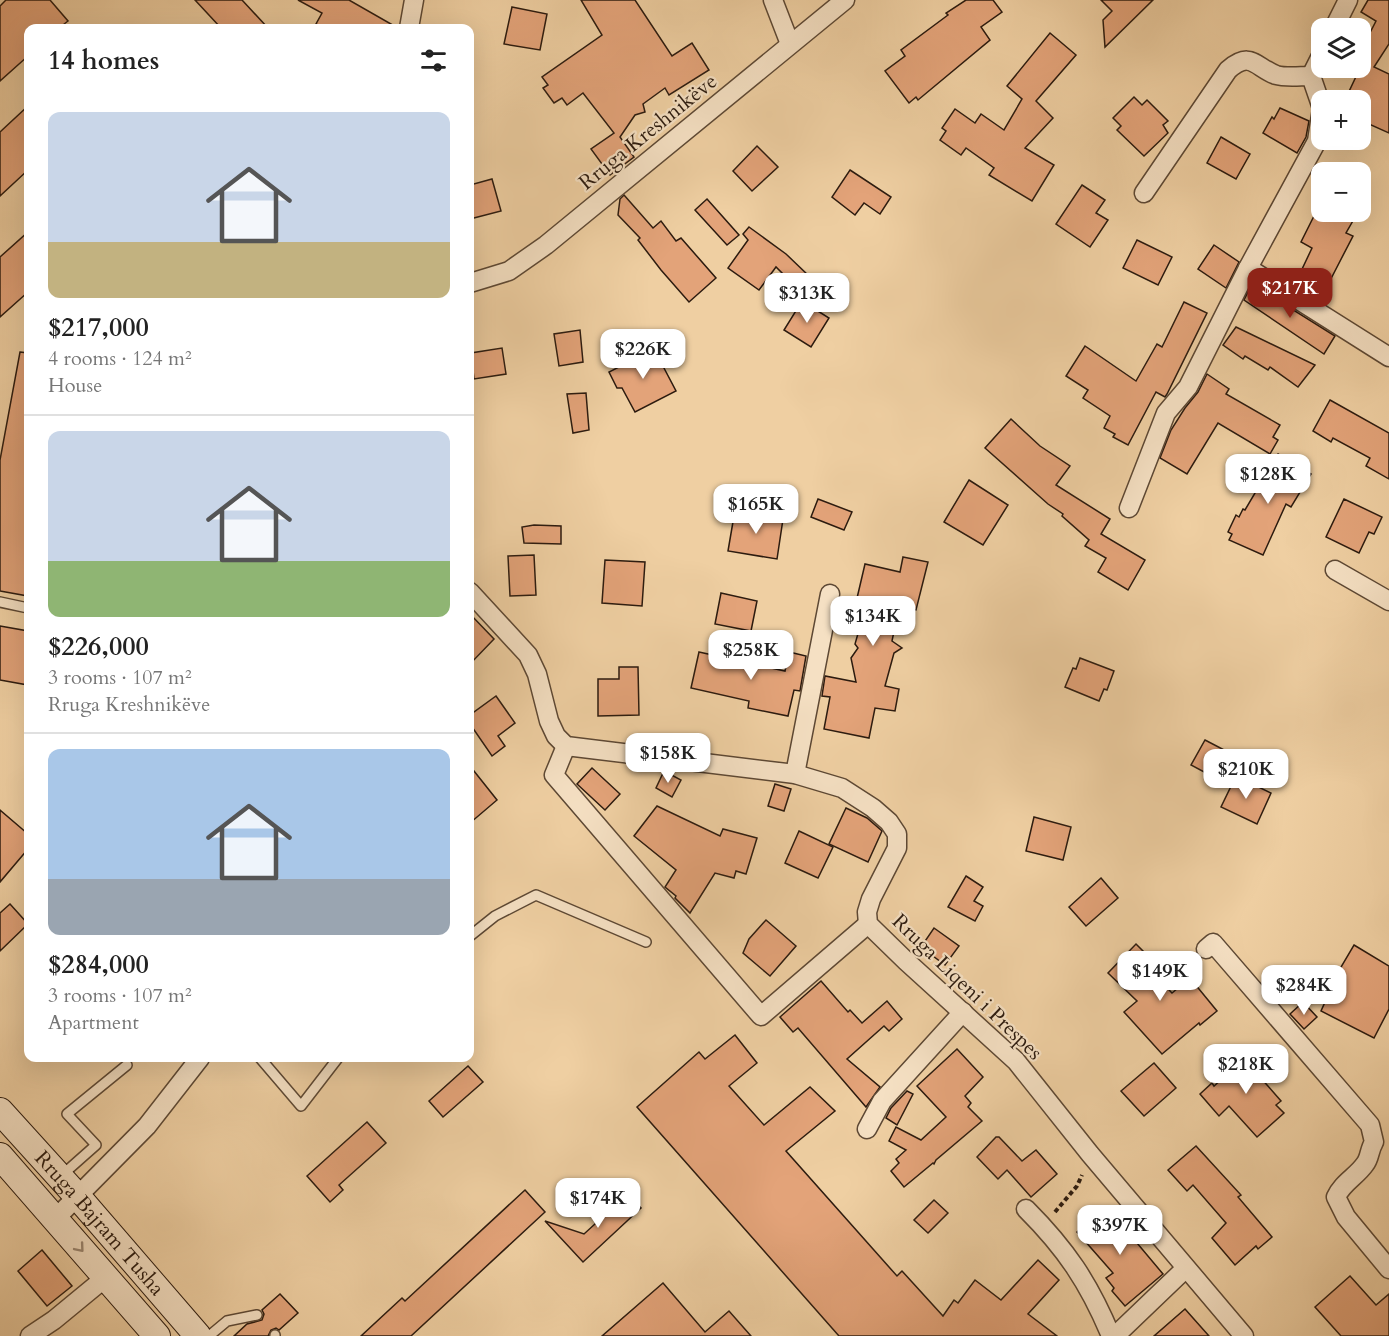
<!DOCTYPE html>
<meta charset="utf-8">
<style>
:root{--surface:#fff;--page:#f6f6f6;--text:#222;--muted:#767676;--line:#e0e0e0;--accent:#8f2418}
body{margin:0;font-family:Cardo,serif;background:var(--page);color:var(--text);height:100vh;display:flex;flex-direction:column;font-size:22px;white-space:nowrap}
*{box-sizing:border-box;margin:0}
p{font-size:20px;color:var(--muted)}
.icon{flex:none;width:33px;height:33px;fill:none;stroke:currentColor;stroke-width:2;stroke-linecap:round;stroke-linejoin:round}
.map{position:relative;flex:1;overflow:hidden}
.drawer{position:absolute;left:24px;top:24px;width:450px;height:1038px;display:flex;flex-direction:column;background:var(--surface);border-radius:12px;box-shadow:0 6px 24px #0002}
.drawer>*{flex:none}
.buttons{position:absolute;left:1311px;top:18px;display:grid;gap:12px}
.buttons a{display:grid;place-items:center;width:60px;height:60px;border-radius:12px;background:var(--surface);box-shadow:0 6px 24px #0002;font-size:30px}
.price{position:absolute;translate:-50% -51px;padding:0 14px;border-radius:12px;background:#fff;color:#222;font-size:20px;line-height:39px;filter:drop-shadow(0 2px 3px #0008)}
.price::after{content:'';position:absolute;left:50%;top:36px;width:18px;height:14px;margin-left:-9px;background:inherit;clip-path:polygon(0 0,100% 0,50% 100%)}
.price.current{background:var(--accent);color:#fff}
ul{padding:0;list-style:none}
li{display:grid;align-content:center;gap:12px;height:318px;padding:0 24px}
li+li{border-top:2px solid var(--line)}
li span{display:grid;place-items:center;height:186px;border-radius:12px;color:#555}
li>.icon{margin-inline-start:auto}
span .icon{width:108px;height:108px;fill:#fffc;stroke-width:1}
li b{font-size:26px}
h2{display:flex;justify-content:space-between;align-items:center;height:72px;padding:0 24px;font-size:26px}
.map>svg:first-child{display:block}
</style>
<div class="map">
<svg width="1389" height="1336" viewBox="0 0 1389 1336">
<rect width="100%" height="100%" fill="#efcfa2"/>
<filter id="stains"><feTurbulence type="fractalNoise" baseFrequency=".00333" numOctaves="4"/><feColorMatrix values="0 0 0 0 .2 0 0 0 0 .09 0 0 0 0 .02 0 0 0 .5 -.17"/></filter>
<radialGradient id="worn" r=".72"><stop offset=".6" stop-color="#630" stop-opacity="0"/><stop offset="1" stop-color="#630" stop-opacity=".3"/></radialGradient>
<g fill="#e3a379" stroke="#2c1b0f" stroke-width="1.5">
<polygon points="6,0 50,0 68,21 59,28 28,28 28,56 0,81 0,6"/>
<polygon points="195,0 242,0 268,28 221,28"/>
<polygon points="298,0 349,0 398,28 324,28 316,24 322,13"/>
<polygon points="581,0 635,0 672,56 692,43 709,70 669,95 665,88 643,104 645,112 635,115 620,137 634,157 610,175 591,149 614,133 583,93 567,105 562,98 554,103 543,88 548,85 542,77 602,35"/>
<polygon points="966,0 993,0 1002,12 981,27 990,40 918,100 916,97 909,103 885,71 905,56 901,50 948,15 946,13"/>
<polygon points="1101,0 1153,0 1105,47 1103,20 1112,11"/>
<polygon points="1368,0 1389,0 1389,44 1374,67 1389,74 1389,133 1360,120 1360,100 1345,100 1360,68 1360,52 1376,21 1361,12"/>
<polygon points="512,7 547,14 540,50 504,44"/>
<polygon points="1050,33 1076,55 1036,101 1053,118 1025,148 1054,165 1032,201 989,175 994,168 966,148 961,155 940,140 946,131 942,128 955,109 975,123 981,114 1004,130 1022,99 1007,86"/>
<polygon points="1134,97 1142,105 1147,100 1168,121 1163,125 1168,133 1144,156 1117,130 1121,126 1113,118"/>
<polygon points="28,106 28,170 0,196 0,132"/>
<polygon points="1280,108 1309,121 1306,137 1297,153 1263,133 1272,117 1274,119"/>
<polygon points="1221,137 1250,154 1236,179 1207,163"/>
<polygon points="757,146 778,167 752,191 733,171"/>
<polygon points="850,170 891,197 880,214 864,203 855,215 832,197"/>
<polygon points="492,179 501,211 470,219 470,185"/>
<polygon points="1082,185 1105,200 1096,213 1108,220 1090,247 1056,224"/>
<polygon points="624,195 653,228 661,221 676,241 681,238 716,278 689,302 661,270 638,240 640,238 618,215 620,199"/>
<polygon points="707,199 739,235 727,245 695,210"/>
<polygon points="1316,212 1358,212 1346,233 1353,236 1320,300 1295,284 1312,248 1301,242"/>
<polygon points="749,227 786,254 810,277 798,289 776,267 759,290 728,268 748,240 743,234"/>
<polygon points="28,232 28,292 0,317 0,257"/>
<polygon points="1137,240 1172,257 1158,285 1123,268"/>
<polygon points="1214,245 1239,262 1226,288 1198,269"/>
<polygon points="1252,284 1335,336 1324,354 1244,300"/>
<polygon points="802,301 829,318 811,347 784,330"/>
<polygon points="1184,302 1207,313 1167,394 1165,397 1156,392 1128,445 1113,437 1115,434 1104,428 1110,416 1083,398 1088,390 1066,376 1085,346 1136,381 1157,344 1162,347"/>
<polygon points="1236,327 1315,365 1298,387 1270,367 1268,370 1245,356 1243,359 1223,345"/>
<polygon points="580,330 583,362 559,366 554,334"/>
<polygon points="502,348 506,374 474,379 471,353"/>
<polygon points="654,349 676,391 635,412 622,388 617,388 609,372"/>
<polygon points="20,352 28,353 28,596 0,591 0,460"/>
<polygon points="1207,374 1229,389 1226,394 1280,425 1273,437 1278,440 1270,454 1218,423 1187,474 1160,458 1171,430 1185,408 1198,392"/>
<polygon points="586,393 589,430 573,433 567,394"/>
<polygon points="1330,400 1389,433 1389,479 1366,466 1370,458 1333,438 1331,442 1313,431"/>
<polygon points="1011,419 1040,446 1070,466 1056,485 1110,519 1101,534 1145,560 1128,590 1098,572 1106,558 1085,546 1089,540 1062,516 1063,514 1048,504 985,448"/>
<polygon points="1278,454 1311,474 1291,507 1286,504 1263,555 1229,540 1232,534 1228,532 1236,515 1239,517 1243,509 1245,510"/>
<polygon points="969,480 1008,505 983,545 944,522"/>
<polygon points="818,499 852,512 844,530 811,517"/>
<polygon points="1344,499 1382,517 1374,534 1369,532 1359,553 1326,537"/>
<polygon points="735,510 783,519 777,559 728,551"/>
<polygon points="534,525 561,526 561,544 524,543 522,527"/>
<polygon points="534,555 536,595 510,596 508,556"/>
<polygon points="903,557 928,562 916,610 899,607 892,641 902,648 894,653 885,686 899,689 895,711 875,708 869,738 824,729 830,697 822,696 825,676 856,682 851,658 858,648 855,644 859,630 850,628 865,564 900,572"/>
<polygon points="605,560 645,562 642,606 602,603"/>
<polygon points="721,593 757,601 751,631 715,624"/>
<polygon points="470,614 494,639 470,664"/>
<polygon points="0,626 28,631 28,685 0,680"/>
<polygon points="699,652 785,671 789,652 806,656 800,691 794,690 788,716 748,708 749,701 691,688"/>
<polygon points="1080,658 1114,671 1107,690 1104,689 1099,701 1065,687 1073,668 1076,669"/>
<polygon points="619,667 638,667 639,715 598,716 598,679 619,679"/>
<polygon points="496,696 515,723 498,736 505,746 492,756 470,724 470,715"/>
<polygon points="1205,740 1232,754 1219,780 1191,765"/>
<polygon points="470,766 497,800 470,823"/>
<polygon points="592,768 620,794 605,810 577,784"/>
<polygon points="664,771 681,780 672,797 656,788"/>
<polygon points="1236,776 1271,793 1257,824 1221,807"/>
<polygon points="775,784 791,789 784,811 768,806"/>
<polygon points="657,806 720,836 723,829 757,838 746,874 736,871 734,878 715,873 690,913 675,898 676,896 665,887 676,870 634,836"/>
<polygon points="846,808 867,818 882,831 868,862 829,844"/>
<polygon points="0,810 28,834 28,849 0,882"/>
<polygon points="1034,817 1071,827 1063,860 1026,851"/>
<polygon points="799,831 833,847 818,878 785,863"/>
<polygon points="966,876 983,887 974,901 983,906 975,921 948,907"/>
<polygon points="1101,878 1118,898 1086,926 1069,907"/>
<polygon points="10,904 28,924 0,951 0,913"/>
<polygon points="766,920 796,946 770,976 743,953 749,939"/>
<polygon points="934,928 959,946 945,965 921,947"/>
<polygon points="1136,944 1148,956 1142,962 1172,993 1190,978 1217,1011 1200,1025 1199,1023 1162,1054 1124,1012 1137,1001 1108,973"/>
<polygon points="1354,945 1389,966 1389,1009 1374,1038 1321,1011 1341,967"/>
<polygon points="821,981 848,1012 850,1010 862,1023 887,1001 902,1019 889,1031 884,1026 847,1059 880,1087 866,1107 798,1028 793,1032 780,1017"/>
<polygon points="1303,1002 1317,1017 1304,1029 1290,1014"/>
<polygon points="735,1035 757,1063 729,1086 764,1125 810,1087 835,1111 786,1151 897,1276 902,1271 943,1316 954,1300 958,1303 975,1280 1001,1300 1038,1260 1059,1280 1028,1314 1057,1336 839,1336 637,1107 699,1052 705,1059"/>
<polygon points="957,1049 983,1077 965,1096 971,1103 968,1107 982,1121 936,1160 934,1164 933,1163 904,1187 891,1171 899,1163 896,1159 906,1150 889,1141 896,1127 921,1140 946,1117 917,1086"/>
<polygon points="1254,1050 1270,1068 1260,1077 1281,1101 1276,1105 1284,1113 1257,1137 1229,1106 1219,1116 1200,1094 1212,1083 1214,1086"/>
<polygon points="1154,1063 1176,1088 1144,1116 1121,1091"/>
<polygon points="468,1066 483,1082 443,1117 429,1101"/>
<polygon points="907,1091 913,1094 897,1125 886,1118 891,1108"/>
<polygon points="367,1122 386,1143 339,1185 343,1190 330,1202 307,1176"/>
<polygon points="996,1137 999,1137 1022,1161 1036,1150 1057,1174 1031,1197 1007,1170 998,1179 977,1157"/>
<polygon points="1196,1146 1241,1195 1238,1197 1272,1237 1258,1249 1256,1246 1235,1265 1212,1238 1226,1223 1193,1185 1187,1191 1168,1170"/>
<polygon points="525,1190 545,1212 411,1336 361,1336 402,1298 405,1301"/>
<polygon points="628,1194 641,1208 583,1262 545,1221 584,1234"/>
<polygon points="934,1200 948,1213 928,1233 914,1220"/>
<polygon points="1106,1206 1163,1274 1125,1306 1112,1291 1114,1288 1106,1278 1113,1273 1077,1232"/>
<polygon points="42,1250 72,1286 47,1306 18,1271"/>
<polygon points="1350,1276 1376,1305 1389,1294 1389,1336 1341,1336 1315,1307"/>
<polygon points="663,1283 705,1332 729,1311 751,1336 602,1336"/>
<polygon points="280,1294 298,1313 279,1330 276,1328 271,1330 268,1336 234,1336 247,1324 262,1320 264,1314 262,1310"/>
<polygon points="1185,1309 1209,1336 1154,1336"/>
</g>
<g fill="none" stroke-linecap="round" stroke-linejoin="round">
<defs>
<g id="service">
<polyline points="0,602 28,608"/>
<polyline points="470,936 495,916 536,895 646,942"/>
<polyline points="260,1058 301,1106 338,1058"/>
<polyline points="61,1176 96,1145 67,1114 127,1065"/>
<polyline points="275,1335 275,1336"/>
<polyline points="209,1336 227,1321 257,1315"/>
</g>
<g id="minor">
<polyline points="773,0 790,44"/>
<polyline points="409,28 414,0"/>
<polyline points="1334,28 1348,0"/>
<polyline points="1311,76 1322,54"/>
<polyline points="1322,109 1317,141 1248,268 1389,357"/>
<path d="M1144,193l84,-123c23,-20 27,-3 48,5 10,3 24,1 35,1l11,32"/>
<polyline points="470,283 509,271 546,245 845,0"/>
<polyline points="1129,508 1166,413 1188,387 1248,268"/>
<polyline points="1335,570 1389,601"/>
<polyline points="470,592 528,655 537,674 549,721 556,736 566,746 795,774 842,788 873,808 889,822 897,834 897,848 871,899 867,912 868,924 906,961 1016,1061 1090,1154 1244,1336"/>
<polyline points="566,746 554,775 761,1016 868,924"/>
<polyline points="795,774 830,594"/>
<path d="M1206,949l7,-6 157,182 4,17c-5,8 -4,16 -9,22 -8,12 -23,19 -29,33l10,20 43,52"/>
<polyline points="867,1129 882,1101 963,1012"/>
<path d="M1026,1209c40,40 63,74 85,127"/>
<polyline points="55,1219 147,1126 200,1058"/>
<polyline points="30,1336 54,1320 105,1278"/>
<polyline points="1115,1336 1185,1269"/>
</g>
<g id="secondary">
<path id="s1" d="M0,1111l78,86 120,139"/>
<polyline points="0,1156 157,1336"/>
</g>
</defs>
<use href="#service" stroke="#5d4834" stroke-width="12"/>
<use href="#minor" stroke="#5d4834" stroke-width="21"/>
<use href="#secondary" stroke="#2c1b0f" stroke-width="28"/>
<polyline stroke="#2c1b0f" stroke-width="4" stroke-dasharray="4.5 3" stroke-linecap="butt" points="1055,1212 1077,1186 1082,1175"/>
<use href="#service" stroke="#f5e0c3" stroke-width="9"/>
<use href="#minor" stroke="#f5e0c3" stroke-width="18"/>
<use href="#secondary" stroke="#f5e0c3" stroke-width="26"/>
</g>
<defs><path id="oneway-chevron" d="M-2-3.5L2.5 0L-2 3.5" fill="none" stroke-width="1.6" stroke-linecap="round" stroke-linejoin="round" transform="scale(1.5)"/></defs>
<use stroke="#9b8772" href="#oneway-chevron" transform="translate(80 1248) rotate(50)"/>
<g text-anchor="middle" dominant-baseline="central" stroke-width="4.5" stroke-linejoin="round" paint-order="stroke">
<g font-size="21" fill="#2c1b0f" stroke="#f5e0c3">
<text transform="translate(648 132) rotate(-39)">Rruga Kreshnikëve</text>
<text transform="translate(967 987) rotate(44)">Rruga Liqeni i Prespes</text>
<text stroke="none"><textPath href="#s1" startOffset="150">Rruga Bajram Tusha</textPath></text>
</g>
</g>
<rect width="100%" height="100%" filter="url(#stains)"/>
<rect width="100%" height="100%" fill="url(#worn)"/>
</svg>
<div class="buttons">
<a><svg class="icon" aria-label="layers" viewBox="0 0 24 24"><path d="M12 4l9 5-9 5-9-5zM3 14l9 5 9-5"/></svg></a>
<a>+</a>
<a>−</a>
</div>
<b class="price current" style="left:1290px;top:319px">$217K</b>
<b class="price" style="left:807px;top:324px">$313K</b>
<b class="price" style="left:643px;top:380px">$226K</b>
<b class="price" style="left:1268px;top:505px">$128K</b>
<b class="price" style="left:756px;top:535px">$165K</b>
<b class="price" style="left:873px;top:647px">$134K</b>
<b class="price" style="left:751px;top:681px">$258K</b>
<b class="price" style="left:668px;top:784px">$158K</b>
<b class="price" style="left:1246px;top:800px">$210K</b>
<b class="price" style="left:1160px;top:1002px">$149K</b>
<b class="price" style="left:1304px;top:1016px">$284K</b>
<b class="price" style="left:1246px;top:1095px">$218K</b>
<b class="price" style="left:598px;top:1229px">$174K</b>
<b class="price" style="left:1120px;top:1256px">$397K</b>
<section class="drawer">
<h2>14 homes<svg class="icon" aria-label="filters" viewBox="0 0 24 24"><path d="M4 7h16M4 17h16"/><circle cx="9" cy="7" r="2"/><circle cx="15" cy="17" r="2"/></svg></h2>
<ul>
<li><span style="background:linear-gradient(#c9d6e8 70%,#c2b280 0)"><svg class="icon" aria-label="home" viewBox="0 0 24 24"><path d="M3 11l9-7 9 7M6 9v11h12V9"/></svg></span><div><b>$217,000</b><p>4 rooms · 124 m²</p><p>House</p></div></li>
<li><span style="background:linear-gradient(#c9d6e8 70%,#8fb573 0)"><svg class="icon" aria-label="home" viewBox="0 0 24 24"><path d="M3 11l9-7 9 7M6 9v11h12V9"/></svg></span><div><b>$226,000</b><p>3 rooms · 107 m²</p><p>Rruga Kreshnikëve</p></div></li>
<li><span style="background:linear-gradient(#a9c7e8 70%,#9aa5b1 0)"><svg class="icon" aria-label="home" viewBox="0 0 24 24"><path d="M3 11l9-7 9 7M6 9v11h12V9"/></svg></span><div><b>$284,000</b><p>3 rooms · 107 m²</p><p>Apartment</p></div></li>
</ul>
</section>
</div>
